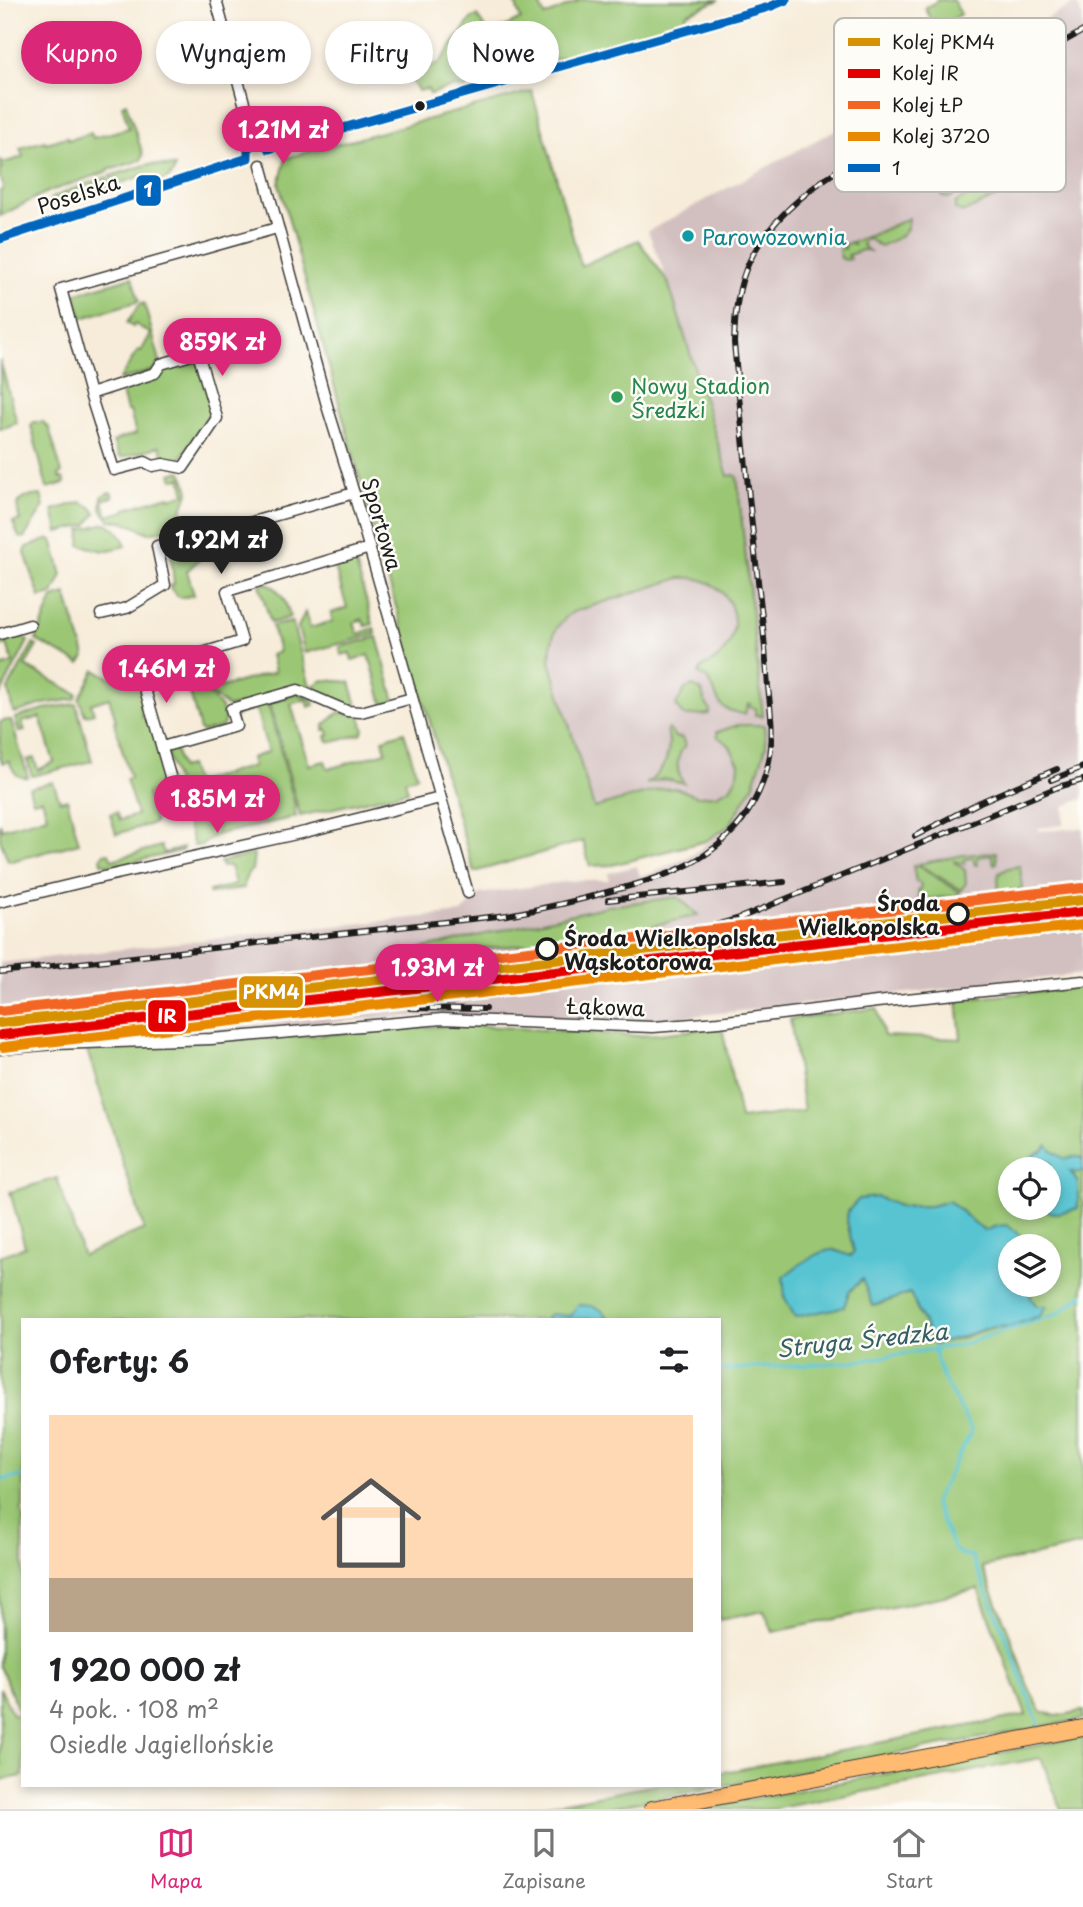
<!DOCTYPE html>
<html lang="pl">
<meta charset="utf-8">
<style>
:root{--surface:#fff;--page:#f2f2f2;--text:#202124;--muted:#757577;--line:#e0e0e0;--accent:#db2777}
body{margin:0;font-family:"Playpen Sans",sans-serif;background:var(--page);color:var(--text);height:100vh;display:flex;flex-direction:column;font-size:26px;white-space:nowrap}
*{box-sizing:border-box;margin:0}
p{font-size:23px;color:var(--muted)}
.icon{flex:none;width:38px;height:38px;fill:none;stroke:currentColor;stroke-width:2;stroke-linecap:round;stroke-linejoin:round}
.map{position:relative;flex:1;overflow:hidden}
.drawer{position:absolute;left:21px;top:1318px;width:700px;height:469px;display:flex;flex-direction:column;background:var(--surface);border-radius:0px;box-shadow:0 4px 10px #0003}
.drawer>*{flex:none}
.guide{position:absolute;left:21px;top:21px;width:700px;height:63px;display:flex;gap:14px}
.buttons{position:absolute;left:998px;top:1157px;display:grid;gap:14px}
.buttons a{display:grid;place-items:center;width:63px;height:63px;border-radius:50%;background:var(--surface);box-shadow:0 4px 10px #0003;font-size:35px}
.price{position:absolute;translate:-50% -60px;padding:0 16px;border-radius:24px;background:var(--accent);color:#fff;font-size:23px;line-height:46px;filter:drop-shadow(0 2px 4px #0008)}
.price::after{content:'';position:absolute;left:50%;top:42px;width:21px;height:16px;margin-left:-10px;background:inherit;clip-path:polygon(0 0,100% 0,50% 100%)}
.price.selected{background:#222;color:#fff}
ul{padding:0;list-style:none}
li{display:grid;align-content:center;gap:14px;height:371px;padding:0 28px}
li span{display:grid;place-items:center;height:217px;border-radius:0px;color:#555}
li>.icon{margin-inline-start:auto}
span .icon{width:126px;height:126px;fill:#fffc;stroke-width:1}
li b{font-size:30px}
h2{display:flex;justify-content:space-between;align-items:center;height:84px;padding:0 28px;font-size:30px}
.pill{padding:0 24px;border-radius:32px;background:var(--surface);box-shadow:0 4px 10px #0003;font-size:24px;line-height:63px}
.pill.selected{background:var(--accent);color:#fff}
.dock{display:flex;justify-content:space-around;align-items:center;height:98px;border-top:2px solid var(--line);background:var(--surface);font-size:19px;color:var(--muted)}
.dock a{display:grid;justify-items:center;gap:4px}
.dock .selected{color:var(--accent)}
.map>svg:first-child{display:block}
</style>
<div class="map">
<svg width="1083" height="1809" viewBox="0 0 1083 1809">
<rect width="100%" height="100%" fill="#fdfcf7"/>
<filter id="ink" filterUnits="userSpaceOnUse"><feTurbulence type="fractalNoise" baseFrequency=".0143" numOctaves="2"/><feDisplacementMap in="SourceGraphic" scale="14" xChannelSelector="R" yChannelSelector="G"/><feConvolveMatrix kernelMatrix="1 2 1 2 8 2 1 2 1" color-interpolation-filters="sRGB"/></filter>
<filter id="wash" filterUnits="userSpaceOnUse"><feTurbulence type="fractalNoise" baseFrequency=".00686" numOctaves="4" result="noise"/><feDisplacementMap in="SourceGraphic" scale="28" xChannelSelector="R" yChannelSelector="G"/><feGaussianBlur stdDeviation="1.57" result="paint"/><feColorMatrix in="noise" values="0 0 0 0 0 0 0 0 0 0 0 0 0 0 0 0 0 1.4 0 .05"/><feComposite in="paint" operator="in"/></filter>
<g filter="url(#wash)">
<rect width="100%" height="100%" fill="#f7ecd9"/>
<polygon fill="#d2bfbf" points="1076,3 1083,18 1083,799 1064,806 1064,825 1038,828 1039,831 1083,828 1083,974 654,1020 441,1015 366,1019 253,1031 0,1043 0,963 266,933 462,913 479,894 579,880 609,880 608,873 637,866 640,876 650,874 692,855 720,833 706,841 612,865 590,866 500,553 668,282 648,231 935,76 944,68 1031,27"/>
<g fill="#9bc774" stroke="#5c7248" stroke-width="2" fill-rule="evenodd">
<polygon points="514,0 537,0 545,16 577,2 576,0 719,0 686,14 687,24 650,35 629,38 508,73 464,88 453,87 430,94 428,89 418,91 411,80 416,69 435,65 440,62 471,19 477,16 490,34 521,19"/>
<polygon points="939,0 953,0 961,14 936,28 925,8"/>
<path d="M532,91l49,175 57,-26 30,42 60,194 7,-1 2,2 26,239 -8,-1 1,-6 -6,-2v-3h-2l-3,10c-40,-4 -21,-28 -46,-40l2,-6c54,-22 38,-95 -21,-90l-107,34c-20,13 -22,27 -23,49l44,147 67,-19 15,-1 21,8 19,-1 14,-7 8,-14 1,-10 -10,-19 -11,-8 -1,-5 21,-7h26l2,21 -12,38 -24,41 -24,16 -94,24 -22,1 -7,-25 -109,31 -95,-323 -100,-365 7,-26z"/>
<polygon points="126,103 143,155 141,160 113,169 112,168 108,169 109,171 47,192 0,216 0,191 3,189 2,182 0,179 0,169 2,168 0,160 3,163 23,157 20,148 45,141 46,143 67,137 69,140 91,133 93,138 129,128 122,105"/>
<polygon points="1025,146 1027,150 1012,167 959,193 955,188 952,190 955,195 948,198 944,197 942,195 942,189 953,182"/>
<polygon points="1035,163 1025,184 962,213 955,209 955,204 958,201"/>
<path d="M149,164l26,3c-2,14 -16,15 -27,18l-4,-10 -31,11 -3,-10z"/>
<polygon points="107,177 110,186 51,205 50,199 63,193 65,194 64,192"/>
<path d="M909,218c0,18 -14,21 -29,28l-13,-8 -5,7 7,6 -7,-1 -14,5 2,4 -4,1 -5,-2 -2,-8 4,-4 2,4 -1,-5 7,-3 3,4 -2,-4 20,-7z"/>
<polygon points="132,277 139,301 82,318 75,294"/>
<polygon points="144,303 160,361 154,370 119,380 138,350 141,351 151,334 135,324 133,327 127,323 139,305"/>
<polygon points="196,357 212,409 177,464 165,460 160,446 122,458 119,456 113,442 119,439 136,434 130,411 127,411 121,389 104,394 106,399 101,399 100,393 162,367"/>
<polygon points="0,360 17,423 0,429"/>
<polygon points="34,422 43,422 49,428 62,473 59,474 60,478 63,478 65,483 47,488 31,426"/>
<polygon points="181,471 189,490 176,527 149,533 125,522 110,520 101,510 102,496 109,492 112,493 113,497 102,500 108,516 125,511 125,509 169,496 170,498 185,494 181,478 173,479 171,474"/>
<path d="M41,495l3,11 -20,32 -5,-1 -6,-15 7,-2c-7,-21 1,-23 21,-25z"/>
<polygon points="81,502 91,507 96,513 87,525 58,532 53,510"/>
<path d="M105,523c10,3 18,13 21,23l-22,5 -24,-6 1,-15z"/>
<polygon points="49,539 52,540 53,543 62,575 53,594 40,597 25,553 27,547"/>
<path d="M192,547l16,4 -21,20 7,24c-16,4 -16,4 -25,-9l5,-2 -3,-30z"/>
<polygon points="354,557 373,624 365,626 362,619 354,623 358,634 374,628 376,634 305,653 298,627 305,612 310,628 333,621 331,613 347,608 334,564"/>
<path d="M267,583c14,7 20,20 23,34l-19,6 -11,-36v-2z"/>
<polygon points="66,594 84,652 85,657 80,664 36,640 53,598"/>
<polygon points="292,622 312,693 228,707 216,698 184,662 213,653 214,657 211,659 212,663 215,662 217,671 209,673 214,689 275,672 271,655 279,652 272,626"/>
<polygon points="12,635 20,636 28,641 0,695 0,667 13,663 7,644 0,646 0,639"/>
<polygon points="377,637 395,701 383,704 369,655 352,660 350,653 341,655 340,647"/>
<polygon points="33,644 37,646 25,666 77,694 75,699 43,704 15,713 13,712 8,689"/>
<polygon points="182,663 222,709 225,720 222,727 202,732 200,730"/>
<polygon points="95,670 111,678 132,678 139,680 146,704 140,706 142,717 149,715 170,787 147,794 155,823 116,834 110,814 117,812 120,820 137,815 126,779 130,778 114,721 116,720 109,698 91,704 94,713 85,715 79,699"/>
<polygon points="323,680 350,682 358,709 332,701 329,696 322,693 316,695 313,686"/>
<polygon points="693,686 702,691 704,700 710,710 709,714 686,716 681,713 676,705 685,689"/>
<polygon points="296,695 312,699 314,705 309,707 307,699 291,704 309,765 325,761 328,769 386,752 383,739 404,732 417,776 405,780 408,791 300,816 270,703"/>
<polygon points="265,703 268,704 295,806 294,808 296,817 215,835 202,845 194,846 167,752 169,749 175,748 181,768 189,766 195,783 253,766 251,758 268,752 256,709 238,714 235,717 234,713"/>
<polygon points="76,704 92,761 32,776 27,760 34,758 38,770 54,762 40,717 22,722 25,731 19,732 15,718 44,709"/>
<polygon points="339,712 360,716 364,729 361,734 334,742 328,741 326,736 329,735 327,729 324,730 324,725"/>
<path d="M8,720h3l17,57c-12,2 -15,-7 -19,-16l-7,2 -2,-7v-34z"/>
<path d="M669,729l6,8 7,1 3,7c-9,12 -10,26 -1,38l-21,-4 -17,5c19,-13 27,-32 21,-54z"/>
<polygon points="53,782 60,801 67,799 79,843 12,861 8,860 0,840 0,823 2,829 47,816 42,799 33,801 29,788"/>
<polygon points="161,846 164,853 183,848 182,851 114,866 102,863 101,857 103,854 109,853 112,860"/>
<polygon points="996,852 997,863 994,864 992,855 977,857 978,865 975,865 973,858 965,859 965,864 953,861 965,870 966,883 961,890 918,864 964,855"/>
<path d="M254,854l-2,16c-5,3 -9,13 -8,18l-34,6 -1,-3 26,-6 -5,-19 -8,1 -2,-5z"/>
<polygon points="913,866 919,867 960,892 955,896 919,900 918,891 921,889 920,883 916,882"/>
<polygon points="1020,866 1022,889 999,893 998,878 999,873 1009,868"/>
<path d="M678,897l20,18c-98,26 -202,32 -303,42l-1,-2 214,-49z"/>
<path d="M1083,987v172l-6,-3 -13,4 -19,-13 -11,15 13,-1 5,3 -2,9 -2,1v-5h-38v39h33c10,9 23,3 35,0v-25l-8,-13 7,3 6,-2v374l-101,22 30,73 16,46 13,25 15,5 27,-5v8l-484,90h-71l128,-24h63v-12l307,-58 -48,-126 -205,43 -9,-21 -45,9v-300l-111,-1v-3h-61l-1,4h-523v188l-2,2 2,4v262l-23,4v-14l2,-1 -2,-6v-71l13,27 7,-1 -20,-48v-410l25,-9 -15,-55 47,-14 26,78 61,-27 -58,-182 233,-12 83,-7 67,-3 170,11 83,-9 18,92 64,-8 -14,-92 87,-11 7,28 77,3 -4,-39zM877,1197l24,10 30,-1 18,-5 35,30 13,-5 27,13 1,7h23v38l-19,1 2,13 6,8h9l-35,20 -22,2 -25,9 -30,7 -24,-51 -36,13 -11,-27 -14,13 -15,-42 16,6 4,-4 -7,-31 1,-10z"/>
<polygon points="1083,1737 1083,1809 1061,1809 1041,1758 774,1809 697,1809"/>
</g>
<g fill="#58c4d2" stroke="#3a7077" stroke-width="2">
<path d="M1048,1145l4,6 12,8 13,-3 6,3v12l-6,2 -7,-2 8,12v25c-12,3 -25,9 -35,0h5v-34l2,-1 1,-9 -4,-3 -13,1 -3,-5 7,-5 4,-1z"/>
<path d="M877,1197l24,10 30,-1 18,-5 35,30 13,-5 10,-1 17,14 1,7h-15v38l19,1 2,13 6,8h10l-7,10 -29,10 -22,2 -55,17 -24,-52 -37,13 -11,-27 -13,13 -5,15 -49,10 -10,-19 -2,-21c11,-9 37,-28 51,-27 5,1 11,5 17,6l3,-4 -7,-31 1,-10 11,-12z"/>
<path d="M578,1305c13,0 25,2 30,14h-62l1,-3 5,-2 18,2z"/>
</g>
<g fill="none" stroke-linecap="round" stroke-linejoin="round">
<g stroke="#58c4d2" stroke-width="3.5">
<polyline points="934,1350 942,1376 972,1431 934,1502 954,1549 963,1555 972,1557 1007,1640 1039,1725"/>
<polyline points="719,1370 851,1362 961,1345 1057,1314 1083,1295"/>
<polyline points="0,1480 23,1476"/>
</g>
</g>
</g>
<g filter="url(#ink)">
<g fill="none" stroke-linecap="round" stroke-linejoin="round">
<defs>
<g id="minor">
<polyline points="216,0 255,143"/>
<polyline points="269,149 769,7 786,0"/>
<polyline points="261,165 328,409 350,480 468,893"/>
<polyline points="0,239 248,158"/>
<polyline points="90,394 155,373 161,364 198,353 217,418 183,468 163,464 153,466 145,462 114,470 90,394 61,289 277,228"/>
<polyline points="101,614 127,608 165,585 157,546 242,525 354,493"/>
<polyline points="0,634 30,625"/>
<polyline points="162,747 236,726 231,709 298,690 347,711 361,712 412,698"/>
<polyline points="174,790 140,672 242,641 227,591 370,548"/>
<polyline points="0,902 103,877 305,832 440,798"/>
<polyline points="0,1049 54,1044 211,1039 442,1019 653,1027 719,1022 877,1002 1083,981"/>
</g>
<polyline id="highway" points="652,1809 1083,1728"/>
</defs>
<use href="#minor" stroke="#3d3b38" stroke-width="13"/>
<use href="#highway" stroke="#3d3b38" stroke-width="18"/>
<use href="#minor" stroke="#fff" stroke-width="10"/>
<use href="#highway" stroke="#febb71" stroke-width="16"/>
<defs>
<g id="rail">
<polyline points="1051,780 1083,767"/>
<polyline points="915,836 980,802 1057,769"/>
<polyline points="608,900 784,882"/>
<polyline points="660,933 708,927 737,919 1058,787 1083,780"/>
<path d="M0,972l507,-57c35,-6 70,-14 104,-24 43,-11 86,-23 118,-56 20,-19 34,-47 40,-74 5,-24 2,-50 -1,-74 -2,-27 -4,-53 -7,-79 -10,-89 -19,-177 -27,-265 1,-29 3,-56 16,-83 34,-69 125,-113 189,-149 48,-27 96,-53 144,-80"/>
<polyline points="0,1008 527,949 597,947 672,939"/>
<polyline points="410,1008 485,1009"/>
<polyline points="80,1029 170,1027 502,988 668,976 1083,930"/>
</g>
</defs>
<use href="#rail" stroke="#1c1c1c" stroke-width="6"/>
<use href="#rail" stroke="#fdfcf7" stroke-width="3.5" stroke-dasharray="10" stroke-linecap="butt"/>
<defs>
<polyline id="bus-1" points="0,239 248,158 248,149 255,143 264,143 269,149 769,7 786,0"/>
</defs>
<use href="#bus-1" stroke="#fdfcf7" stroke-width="14"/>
<use href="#bus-1" stroke="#0065bd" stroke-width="9"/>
<defs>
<polyline id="rail-1" points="0,1023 1083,900"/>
<polyline id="rail-2" points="1,1035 1083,912"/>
<polyline id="rail-3" points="0,1011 1082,888"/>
<polyline id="rail-4" points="3,1047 1083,925"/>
</defs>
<use href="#rail-1" stroke="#fdfcf7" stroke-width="16"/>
<use href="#rail-2" stroke="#fdfcf7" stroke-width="16"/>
<use href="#rail-3" stroke="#fdfcf7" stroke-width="16"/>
<use href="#rail-4" stroke="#fdfcf7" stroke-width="16"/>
<use href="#rail-1" stroke="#d69104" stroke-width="10"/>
<use href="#rail-2" stroke="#e50000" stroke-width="10"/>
<use href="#rail-3" stroke="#f26522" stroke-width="10"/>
<use href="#rail-4" stroke="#e88903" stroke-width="10"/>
</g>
</g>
<circle fill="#1c1c1c" stroke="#fdfcf7" stroke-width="2.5" cx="420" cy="106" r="6"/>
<circle fill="#0f9aa8" stroke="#fdfcf7" stroke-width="2.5" cx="688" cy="236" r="7"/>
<circle fill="#2e9e5b" stroke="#fdfcf7" stroke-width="2.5" cx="617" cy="397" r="7"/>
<g fill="#fdfcf7" stroke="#1c1c1c" stroke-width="3.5">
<circle cx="958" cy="914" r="10"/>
<circle cx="547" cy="949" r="10"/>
</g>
<g text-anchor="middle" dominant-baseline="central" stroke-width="5" stroke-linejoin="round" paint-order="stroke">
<g font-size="21" fill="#1c1c1c" stroke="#fdfcf7">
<text transform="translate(78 193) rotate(-18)">Poselska</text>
<text transform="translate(383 524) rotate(74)">Sportowa</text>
<text transform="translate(606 1006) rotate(2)">Łąkowa</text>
</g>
<g font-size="21" fill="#0d838f" stroke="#fdfcf7" text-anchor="start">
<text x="702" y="236">Parowozownia</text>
</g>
<g font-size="21" fill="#27864d" stroke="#fdfcf7" text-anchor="start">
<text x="631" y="385">Nowy Stadion<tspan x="631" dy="24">Średzki</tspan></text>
</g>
<g font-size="21" font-weight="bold" fill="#1c1c1c" stroke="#fdfcf7" text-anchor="end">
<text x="940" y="902">Środa<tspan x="940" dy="24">Wielkopolska</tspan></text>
<text x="564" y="937" text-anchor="start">Środa Wielkopolska<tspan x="564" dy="24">Wąskotorowa</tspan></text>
</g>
<g font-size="23" font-style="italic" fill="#345f65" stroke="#fdfcf7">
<text transform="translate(862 1339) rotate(-6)">Struga Średzka</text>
</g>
</g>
<rect x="834" y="18" width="232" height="174" rx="10" fill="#fdfcf7" stroke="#bab9b5" stroke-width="2"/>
<rect x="848" y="38" width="32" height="8" fill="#d69104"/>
<rect x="848" y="69" width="32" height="9" fill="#e50000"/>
<rect x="848" y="101" width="32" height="8" fill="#f26522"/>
<rect x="848" y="132" width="32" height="9" fill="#e88903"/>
<rect x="848" y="164" width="32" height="8" fill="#0065bd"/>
<g font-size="19" fill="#1c1c1c">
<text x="892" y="49">Kolej PKM4</text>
<text x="892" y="80">Kolej IR</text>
<text x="892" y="112">Kolej ŁP</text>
<text x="892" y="143">Kolej 3720</text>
<text x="892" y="175">1</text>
</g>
<g stroke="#fdfcf7" stroke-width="2.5">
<rect x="135" y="174" width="27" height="33" rx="7" fill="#0065bd"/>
<rect x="238" y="975" width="66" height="34" rx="7" fill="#d69104"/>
<rect x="147" y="999" width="40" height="34" rx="7" fill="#e50000"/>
</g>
<g font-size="19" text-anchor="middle" font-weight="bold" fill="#fff">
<text x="148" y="197">1</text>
<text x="271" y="999">PKM4</text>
<text x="167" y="1023">IR</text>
</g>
</svg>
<div class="buttons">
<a><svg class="icon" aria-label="locate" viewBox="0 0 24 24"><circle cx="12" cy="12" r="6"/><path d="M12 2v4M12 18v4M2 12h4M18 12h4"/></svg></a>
<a><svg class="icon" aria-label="layers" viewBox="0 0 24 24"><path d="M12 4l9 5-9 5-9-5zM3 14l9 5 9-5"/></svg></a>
</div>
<b class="price" style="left:283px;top:166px">1.21M zł</b>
<b class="price" style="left:222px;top:378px">859K zł</b>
<b class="price selected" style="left:221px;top:576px">1.92M zł</b>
<b class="price" style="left:166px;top:705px">1.46M zł</b>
<b class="price" style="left:217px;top:835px">1.85M zł</b>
<b class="price" style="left:437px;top:1004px">1.93M zł</b>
<div class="guide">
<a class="pill selected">Kupno</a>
<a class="pill">Wynajem</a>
<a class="pill">Filtry</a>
<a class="pill">Nowe</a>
</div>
<section class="drawer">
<h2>Oferty: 6<svg class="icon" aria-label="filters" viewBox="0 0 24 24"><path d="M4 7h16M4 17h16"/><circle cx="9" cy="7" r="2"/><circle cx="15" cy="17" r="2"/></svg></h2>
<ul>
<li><span style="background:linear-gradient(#ffd9b3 75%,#b9a48a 0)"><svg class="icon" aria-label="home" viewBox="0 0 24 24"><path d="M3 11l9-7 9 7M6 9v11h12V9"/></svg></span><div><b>1 920 000 zł</b><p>4 pok. · 108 m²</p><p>Osiedle Jagiellońskie</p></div></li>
</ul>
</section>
</div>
<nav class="dock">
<a class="selected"><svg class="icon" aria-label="map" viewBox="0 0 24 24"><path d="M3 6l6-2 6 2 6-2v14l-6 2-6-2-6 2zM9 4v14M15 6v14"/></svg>Mapa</a>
<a><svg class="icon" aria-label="saved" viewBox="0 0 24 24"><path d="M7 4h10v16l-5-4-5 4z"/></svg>Zapisane</a>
<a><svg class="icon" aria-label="home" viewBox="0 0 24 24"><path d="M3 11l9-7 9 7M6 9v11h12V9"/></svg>Start</a>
</nav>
